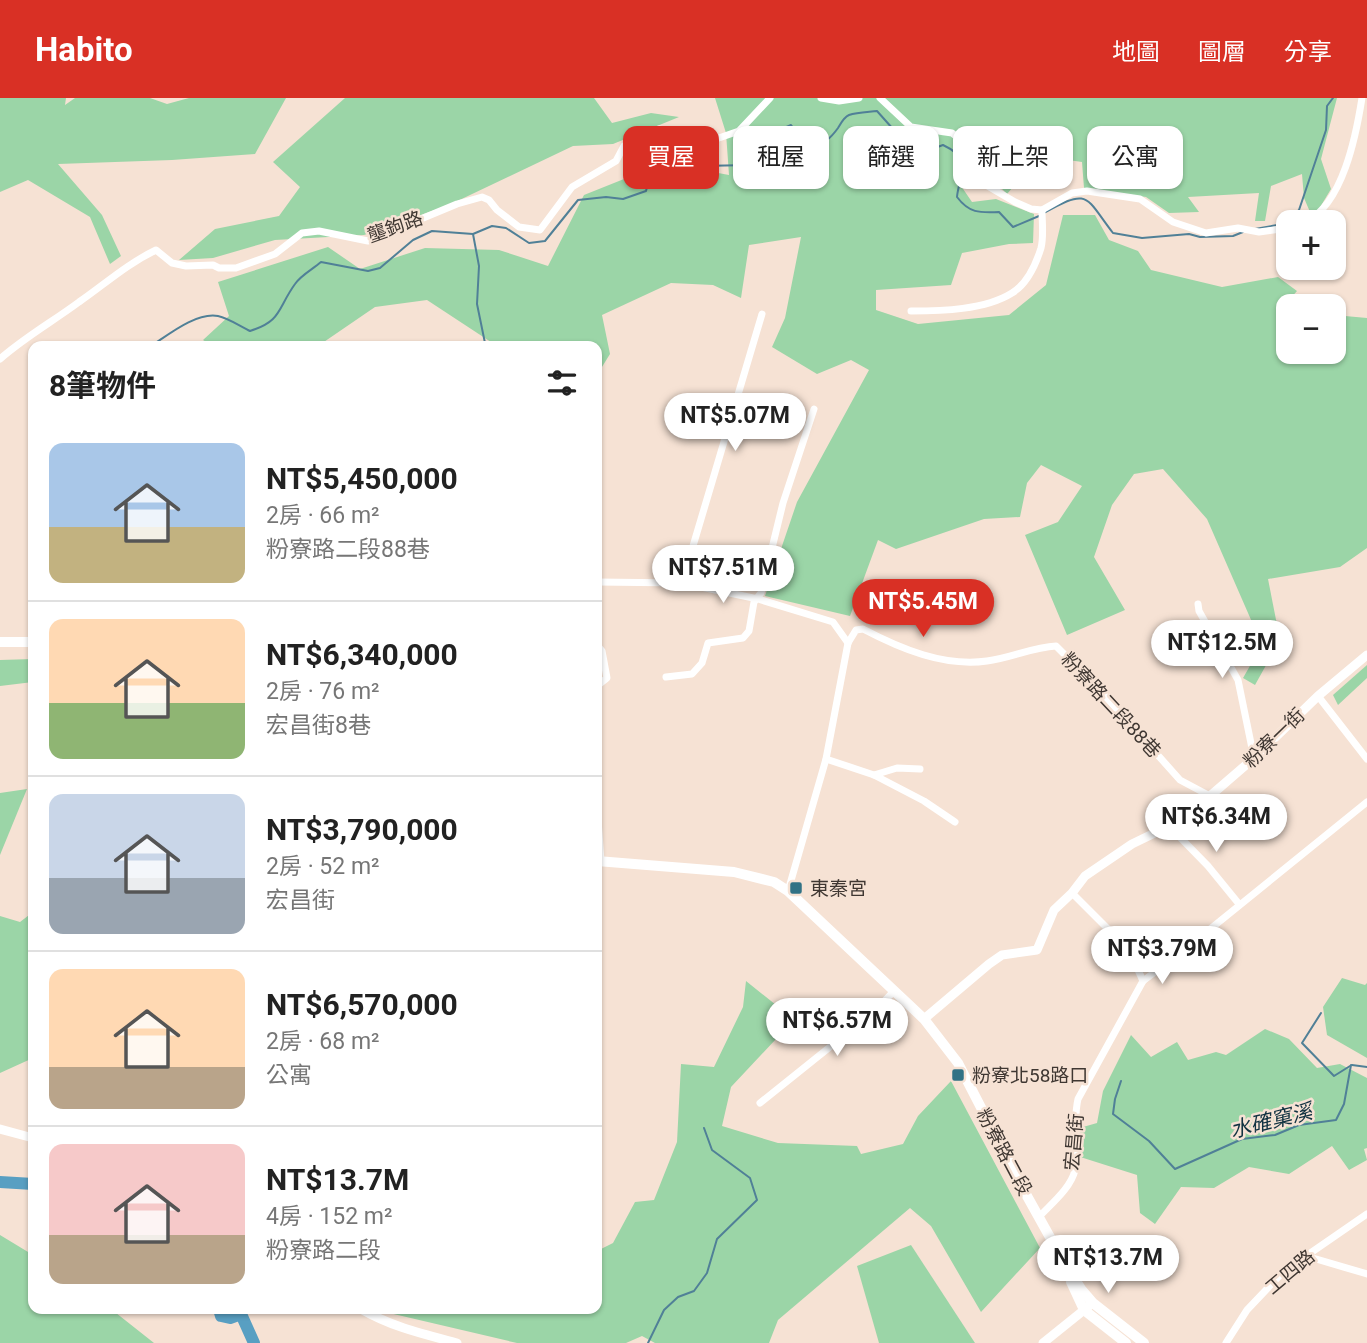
<!DOCTYPE html>
<html lang="zh-TW">
<meta charset="utf-8">
<style>
:root{--surface:#fff;--page:#f2f2f2;--text:#222;--muted:#767676;--line:#e0e0e0;--accent:#d93025}
body{margin:0;font-family:Roboto,"Noto Sans TC",sans-serif;background:var(--page);color:var(--text);height:100vh;display:flex;flex-direction:column;font-size:26px;white-space:nowrap}
*{box-sizing:border-box;margin:0}
p{font-size:23px;color:var(--muted)}
.icon{flex:none;width:38px;height:38px;fill:none;stroke:currentColor;stroke-width:2;stroke-linecap:round;stroke-linejoin:round}
.map{position:relative;flex:1;overflow:hidden}
.sheet{position:absolute;left:28px;top:243px;width:574px;height:973px;display:flex;flex-direction:column;background:var(--surface);border-radius:14px;box-shadow:0 2px 5px #0004}
.sheet>*{flex:none}
.banner{position:absolute;left:623px;top:28px;width:639px;height:63px;display:flex;gap:14px}
.buttons{position:absolute;left:1276px;top:112px;display:grid;gap:14px}
.buttons a{display:grid;place-items:center;width:70px;height:70px;border-radius:14px;background:var(--surface);box-shadow:0 2px 5px #0004;font-size:35px}
.price{position:absolute;translate:-50% -60px;padding:0 16px;border-radius:24px;background:#fff;color:#222;font-size:23px;line-height:46px;filter:drop-shadow(0 2px 4px #0008)}
.price::after{content:'';position:absolute;left:50%;top:42px;width:21px;height:16px;margin-left:-10px;background:inherit;clip-path:polygon(0 0,100% 0,50% 100%)}
.price.on{background:var(--accent);color:#fff}
ul{padding:0;list-style:none}
li{display:flex;align-items:center;gap:21px;height:175px;padding:0 21px}
li+li{border-top:2px solid var(--line)}
li span{display:grid;place-items:center;flex:none;width:196px;height:140px;border-radius:14px;color:#555}
li>.icon{margin-inline-start:auto}
span .icon{width:84px;height:84px;fill:#fffc;stroke-width:1}
li b{font-size:30px}
h2{display:flex;justify-content:space-between;align-items:center;height:84px;padding:0 21px;font-size:30px}
.pill{padding:0 24px;border-radius:14px;background:var(--surface);box-shadow:0 2px 5px #0004;font-size:24px;line-height:63px}
.pill.on{background:var(--accent);color:#fff}
header{display:flex;align-items:center;gap:42px;box-sizing:border-box;height:98px;padding:0 35px;background:var(--accent);color:#fff}
header strong{font-size:33px}
nav{display:flex;gap:38px;margin-inline-start:auto;font-size:24px}
.map>svg:first-child{display:block}
</style>
<header>
<strong>Habito</strong>
<nav><a>地圖</a><a>圖層</a><a>分享</a></nav>
</header>
<div class="map">
<svg width="1367" height="1245" viewBox="0 0 1367 1245">
<rect width="100%" height="100%" fill="#f6e2d4"/>
<g fill="#9bd5a7">
<polygon points="0,0 66,0 65,7 75,0 150,0 167,6 189,0 286,0 255,56 172,62 58,66 102,117 121,158 110,166 90,119 28,82 0,94"/>
<polygon points="345,0 594,0 612,25 651,15 679,19 613,46 573,48 449,107 364,137 275,142 213,160 179,162 215,131 279,118 300,89 273,64"/>
<polygon points="715,0 1337,0 1321,61 1331,91 1313,121 1304,100 1302,76 1271,88 1265,123 1255,123 1259,95 1188,99 1199,114 1169,115 1146,99 1084,90 1082,64 1040,58 1007,96 978,67 959,85 972,104 996,101 1034,116 1033,145 1009,146 962,155 951,187 876,192 876,212 918,226 1009,217 1046,187 1063,117 1095,117 1109,142 1138,153 1151,172 1222,189 1278,179 1297,193 1281,211 1288,212 1288,254 1334,254 1334,217 1367,220 1367,450 1340,469 1268,481 1280,542 1255,587 1243,580 1262,547 1207,421 1163,371 1134,376 1112,407 1094,459 1125,512 1067,537 1025,437 1058,424 1082,388 1041,367 1027,385 1020,419 984,421 896,451 878,442 850,518 765,498 797,404 869,272 851,262 817,276 772,249 785,220 801,139 749,147 741,200 713,187 671,185 602,217 610,256 597,277 597,248 497,248 427,202 375,209 318,248 212,248 203,242 229,218 218,184 328,149 360,171 425,150 499,152 548,168 584,97 664,65 729,77 726,35"/>
<polygon points="33,561 33,584 0,588 0,562"/>
<polygon points="1367,567 1367,580 1338,607 1333,597"/>
<polygon points="27,691 0,757 0,695"/>
<polygon points="33,814 33,960 0,975 0,818 20,824"/>
<polygon points="1342,880 1365,887 1367,885 1367,960 1327,937 1323,909"/>
<polygon points="746,883 781,911 768,922 776,941 731,989 722,1028 778,1045 857,1048 861,1056 903,1046 918,1018 951,983 1040,1150 981,1214 931,1128 910,1110 778,1222 769,1245 655,1245 642,1238 626,1245 517,1245 385,1214 381,1211 597,1211 597,1153 613,1145 635,1104 654,1102 677,1044 681,966 714,969 743,909"/>
<polygon points="1265,931 1289,941 1317,970 1340,966 1367,980 1367,1050 1364,1051 1367,1062 1349,1072 1332,1048 1289,1076 1249,1069 1214,1090 1181,1089 1155,1126 1140,1115 1137,1077 1074,1057 1076,1031 1097,1025 1103,993 1131,937 1151,959 1177,944 1188,962 1216,954 1226,957"/>
<polygon points="0,1137 33,1157 33,1211 111,1211 154,1245 0,1245"/>
<polygon points="911,1147 975,1245 879,1245 857,1168"/>
</g>
<g fill="none" stroke-linecap="round" stroke-linejoin="round">
<g stroke="#508097" stroke-width="2">
<path d="M1044,115c46,-26 41,-16 69,20l29,5 47,-4 11,3 33,-1 10,-4"/>
<polyline points="1255,131 1283,126 1299,112 1326,32 1327,8 1333,0"/>
<polyline points="473,136 479,168 477,206 485,245 491,248"/>
<path d="M151,248c17,-11 45,-34 67,-30 10,2 22,10 32,15 32,-10 27,-22 45,-47 6,-9 18,-15 26,-22l47,9 12,-3 33,-28 19,-9 41,3 19,-8 14,2 23,15 16,-2 33,-41 28,-3 17,2 23,-8c6,-20 3,-63 37,-40 6,4 11,11 17,15l50,-1 18,-30 23,-10c16,23 30,27 47,3 3,-5 6,-11 11,-13 8,-3 20,-3 28,-4l16,18 -1,31 6,8 14,-3 20,-16 11,-4c32,15 16,29 14,52 12,16 22,16 42,15l14,15 26,-11"/>
<polyline points="1321,915 1302,945 1334,978 1350,968"/>
<polyline points="1352,967 1367,969"/>
<polyline points="1121,983 1115,1001 1113,1016 1149,1043 1175,1071 1242,1041 1275,1037 1299,1027 1336,1022 1344,1006 1351,967"/>
<polyline points="648,1245 664,1212 678,1199 694,1193 707,1175 717,1141 757,1102 750,1080 712,1052 704,1030"/>
</g>
<g stroke="#589fc2" stroke-width="12">
<polyline points="0,1084 33,1086"/>
<polyline points="219,1211 221,1218 230,1220 241,1216 254,1245"/>
</g>
<g stroke="#fff" stroke-width="7">
<polyline points="821,0 839,3 859,0"/>
<polyline points="880,0 911,29 952,35 967,47 986,87 1015,104 1031,111 1042,112 1072,95 1087,93 1140,101 1173,124 1206,135 1238,130 1259,134 1288,130"/>
<path d="M1306,124c37,-19 50,-86 56,-124"/>
<path d="M911,213c30,0 74,-1 101,-18 15,-9 24,-29 29,-45 3,-11 1,-26 1,-38"/>
<path d="M0,261c25,-22 52,-37 79,-57 26,-18 48,-38 77,-52l16,13 14,3 27,-1 6,3h17l39,-14 27,-21 17,-2 49,10 89,-37 25,-7 7,3 8,10 22,17 21,3 32,-43 44,-26 8,-15 35,-17 57,10 23,-8 31,-33"/>
<polyline points="597,484 682,485 758,501 833,524 848,545"/>
<polyline points="682,485 762,216"/>
<polyline points="1198,506 1199,513 1238,582 1254,660"/>
<polyline points="597,547 602,553 607,580 597,588"/>
<polyline points="666,579 692,576 702,565 708,545 743,540 749,533 754,504 761,495 783,405 814,311"/>
<polyline points="1318,598 1367,661"/>
<polyline points="826,661 874,677 924,703 955,724"/>
<polyline points="874,677 897,670 920,671"/>
<polyline points="597,708 601,763"/>
<polyline points="1169,728 1208,768 1239,806"/>
<path d="M788,793l38,-132 22,-116 8,-13 7,-1c38,20 81,38 124,32 24,-3 46,-14 69,-15l42,42 82,92 30,16"/>
<polyline points="1072,795 1110,833 1126,845 1143,883"/>
<polyline points="760,1005 876,912 894,893"/>
<path d="M1039,1119c12,-13 32,-29 36,-47 5,-24 -3,-46 3,-71l65,-118 45,-34 179,-145"/>
<polyline points="1306,1158 1367,1176"/>
<polyline points="1226,1245 1247,1212 1283,1174 1367,1116"/>
</g>
<g stroke="#fff" stroke-width="9">
<polyline points="924,921 989,866 1002,857 1037,852 1054,812 1072,795 1085,778 1132,746 1169,728 1210,698 1254,660 1318,598 1367,557"/>
<polyline points="0,1031 33,1040"/>
<path d="M361,1211c31,18 62,25 96,34"/>
<polyline points="1043,1245 1089,1208"/>
</g>
<g stroke="#fff" stroke-width="10">
<polyline points="0,544 33,544"/>
<polyline points="597,763 734,774 774,784 788,793 924,921 958,965 1022,1089 1061,1159 1081,1191 1093,1205 1144,1245"/>
<polyline points="1071,1184 1084,1212 1126,1245"/>
</g>
</g>
<g fill="#317285" stroke="#f6e2d4" stroke-width="2.5">
<rect x="789" y="783" width="14" height="14" rx="3.5"/>
<rect x="951" y="970" width="14" height="14" rx="3.5"/>
</g>
<g text-anchor="middle" dominant-baseline="central" stroke-width="5" stroke-linejoin="round" paint-order="stroke">
<g font-size="19" fill="#3f3732" stroke="#f6e2d4">
<text transform="translate(395 129) rotate(-20)">壟鉤路</text>
<text transform="translate(1111 607) rotate(47)">粉寮路二段88巷</text>
<text transform="translate(1274 640) rotate(-44)">粉寮一街</text>
<text transform="translate(1074 1044) rotate(-85)">宏昌街</text>
<text transform="translate(1004 1054) rotate(62)">粉寮路二段</text>
<text transform="translate(1290 1174) rotate(-40)">工四路</text>
</g>
<g font-size="19" fill="#3f3732" stroke="#f6e2d4" text-anchor="start">
<text x="810" y="790">東秦宮</text>
<text x="972" y="977">粉寮北58路口</text>
</g>
<g font-size="21" font-style="italic" fill="#113241" stroke="#f6e2d4">
<text transform="translate(1271 1023) rotate(-14)">水確窠溪</text>
</g>
</g>
</svg>
<div class="buttons">
<a>+</a>
<a>−</a>
</div>
<b class="price" style="left:735px;top:355px">NT$5.07M</b>
<b class="price" style="left:723px;top:507px">NT$7.51M</b>
<b class="price on" style="left:923px;top:541px">NT$5.45M</b>
<b class="price" style="left:1222px;top:582px">NT$12.5M</b>
<b class="price" style="left:1216px;top:756px">NT$6.34M</b>
<b class="price" style="left:1162px;top:888px">NT$3.79M</b>
<b class="price" style="left:837px;top:960px">NT$6.57M</b>
<b class="price" style="left:1108px;top:1197px">NT$13.7M</b>
<div class="banner">
<a class="pill on">買屋</a>
<a class="pill">租屋</a>
<a class="pill">篩選</a>
<a class="pill">新上架</a>
<a class="pill">公寓</a>
</div>
<section class="sheet">
<h2>8筆物件<svg class="icon" aria-label="filters" viewBox="0 0 24 24"><path d="M4 7h16M4 17h16"/><circle cx="9" cy="7" r="2"/><circle cx="15" cy="17" r="2"/></svg></h2>
<ul>
<li><span style="background:linear-gradient(#a9c7e8 60%,#c2b280 0)"><svg class="icon" aria-label="home" viewBox="0 0 24 24"><path d="M3 11l9-7 9 7M6 9v11h12V9"/></svg></span><div><b>NT$5,450,000</b><p>2房 · 66 m²</p><p>粉寮路二段88巷</p></div></li>
<li><span style="background:linear-gradient(#ffd9b3 60%,#8fb573 0)"><svg class="icon" aria-label="home" viewBox="0 0 24 24"><path d="M3 11l9-7 9 7M6 9v11h12V9"/></svg></span><div><b>NT$6,340,000</b><p>2房 · 76 m²</p><p>宏昌街8巷</p></div></li>
<li><span style="background:linear-gradient(#c9d6e8 60%,#9aa5b1 0)"><svg class="icon" aria-label="home" viewBox="0 0 24 24"><path d="M3 11l9-7 9 7M6 9v11h12V9"/></svg></span><div><b>NT$3,790,000</b><p>2房 · 52 m²</p><p>宏昌街</p></div></li>
<li><span style="background:linear-gradient(#ffd9b3 70%,#b9a48a 0)"><svg class="icon" aria-label="home" viewBox="0 0 24 24"><path d="M3 11l9-7 9 7M6 9v11h12V9"/></svg></span><div><b>NT$6,570,000</b><p>2房 · 68 m²</p><p>公寓</p></div></li>
<li><span style="background:linear-gradient(#f6c9c9 65%,#b9a48a 0)"><svg class="icon" aria-label="home" viewBox="0 0 24 24"><path d="M3 11l9-7 9 7M6 9v11h12V9"/></svg></span><div><b>NT$13.7M</b><p>4房 · 152 m²</p><p>粉寮路二段</p></div></li>
</ul>
</section>
</div>
